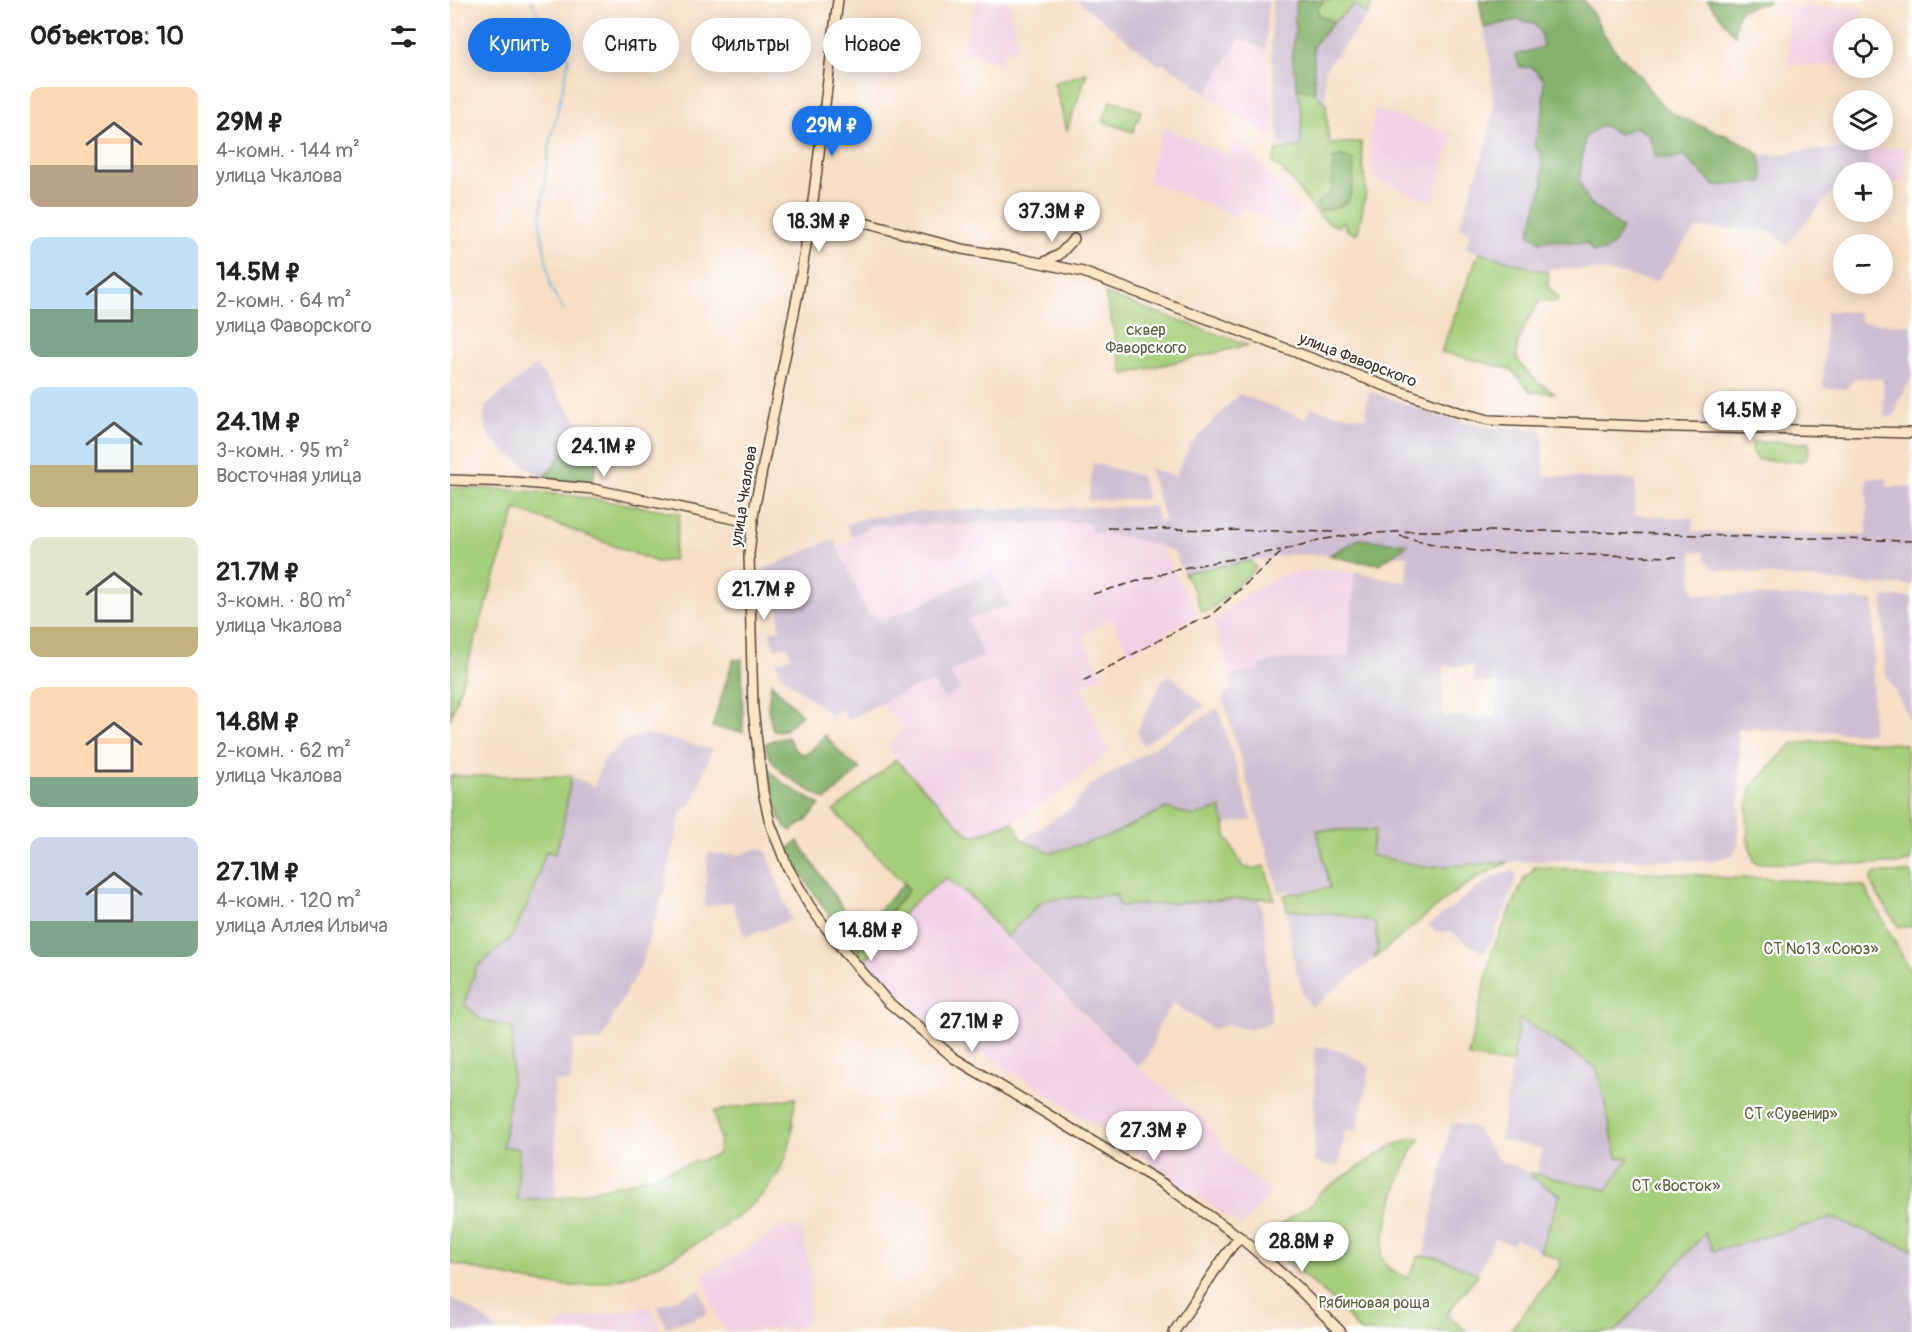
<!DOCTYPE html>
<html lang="ru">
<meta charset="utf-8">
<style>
:root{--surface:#fff;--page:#f6f6f6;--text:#222;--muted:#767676;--accent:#1a73e8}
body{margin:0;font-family:Pangolin,sans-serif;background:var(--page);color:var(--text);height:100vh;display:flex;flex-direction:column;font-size:22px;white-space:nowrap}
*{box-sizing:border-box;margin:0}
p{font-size:20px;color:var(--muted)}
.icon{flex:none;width:33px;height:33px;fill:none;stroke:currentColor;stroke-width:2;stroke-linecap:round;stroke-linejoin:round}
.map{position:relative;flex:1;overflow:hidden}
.details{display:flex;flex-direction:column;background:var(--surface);width:450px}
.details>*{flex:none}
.banner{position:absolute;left:18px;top:18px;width:570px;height:54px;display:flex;gap:12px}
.controls{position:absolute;left:1383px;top:18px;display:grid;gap:12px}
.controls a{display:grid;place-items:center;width:60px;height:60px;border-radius:50%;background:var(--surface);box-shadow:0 3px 15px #0003;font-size:30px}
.price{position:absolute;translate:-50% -51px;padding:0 14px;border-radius:21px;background:#fff;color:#222;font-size:20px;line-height:39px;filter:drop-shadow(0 2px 3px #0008)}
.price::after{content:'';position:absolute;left:50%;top:36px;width:18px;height:14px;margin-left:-9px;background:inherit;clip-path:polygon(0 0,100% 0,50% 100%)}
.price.on{background:var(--accent);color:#fff}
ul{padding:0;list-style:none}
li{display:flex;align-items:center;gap:18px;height:150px;padding:0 30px}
li span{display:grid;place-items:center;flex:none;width:168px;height:120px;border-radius:12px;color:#555}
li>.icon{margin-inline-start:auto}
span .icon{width:72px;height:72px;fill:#fffc;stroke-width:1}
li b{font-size:26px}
h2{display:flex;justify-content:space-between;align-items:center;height:72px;padding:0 30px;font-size:26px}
.pill{padding:0 21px;border-radius:27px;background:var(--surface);box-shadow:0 3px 15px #0003;font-size:21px;line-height:54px}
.pill.on{background:var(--accent);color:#fff}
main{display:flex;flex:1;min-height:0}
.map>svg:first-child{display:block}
</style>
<main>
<section class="details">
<h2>Объектов: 10<svg class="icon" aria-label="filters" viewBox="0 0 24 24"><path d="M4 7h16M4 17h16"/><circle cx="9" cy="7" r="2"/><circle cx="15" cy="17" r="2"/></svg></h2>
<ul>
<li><span style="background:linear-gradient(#ffd9b3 65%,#b9a48a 0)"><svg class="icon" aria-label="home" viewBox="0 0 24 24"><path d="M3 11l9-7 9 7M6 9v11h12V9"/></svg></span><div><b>29M ₽</b><p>4-комн. · 144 m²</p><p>улица Чкалова</p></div></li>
<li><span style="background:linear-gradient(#bfe0f5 60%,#7fa58c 0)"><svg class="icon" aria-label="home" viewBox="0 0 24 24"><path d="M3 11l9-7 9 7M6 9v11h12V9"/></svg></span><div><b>14.5M ₽</b><p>2-комн. · 64 m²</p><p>улица Фаворского</p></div></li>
<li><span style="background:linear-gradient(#bfe0f5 65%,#c2b280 0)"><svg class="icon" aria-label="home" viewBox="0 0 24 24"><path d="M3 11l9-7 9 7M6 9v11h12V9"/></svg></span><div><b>24.1M ₽</b><p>3-комн. · 95 m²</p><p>Восточная улица</p></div></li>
<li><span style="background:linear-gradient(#dfe7d0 75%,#c2b280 0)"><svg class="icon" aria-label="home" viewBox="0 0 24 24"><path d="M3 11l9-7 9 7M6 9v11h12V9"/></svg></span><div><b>21.7M ₽</b><p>3-комн. · 80 m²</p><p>улица Чкалова</p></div></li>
<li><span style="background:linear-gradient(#ffd9b3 75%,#7fa58c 0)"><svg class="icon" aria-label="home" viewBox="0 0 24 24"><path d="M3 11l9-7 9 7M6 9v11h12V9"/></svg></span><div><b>14.8M ₽</b><p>2-комн. · 62 m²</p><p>улица Чкалова</p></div></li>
<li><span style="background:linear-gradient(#c9d6e8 70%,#7fa58c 0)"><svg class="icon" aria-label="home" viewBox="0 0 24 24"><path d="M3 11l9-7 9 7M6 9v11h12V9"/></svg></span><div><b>27.1M ₽</b><p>4-комн. · 120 m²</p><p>улица Аллея Ильича</p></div></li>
</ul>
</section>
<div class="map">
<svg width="1462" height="1332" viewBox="0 0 1462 1332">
<rect width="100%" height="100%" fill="#fff"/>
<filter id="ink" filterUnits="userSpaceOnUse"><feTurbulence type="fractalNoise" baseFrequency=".0167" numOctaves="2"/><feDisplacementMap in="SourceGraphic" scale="12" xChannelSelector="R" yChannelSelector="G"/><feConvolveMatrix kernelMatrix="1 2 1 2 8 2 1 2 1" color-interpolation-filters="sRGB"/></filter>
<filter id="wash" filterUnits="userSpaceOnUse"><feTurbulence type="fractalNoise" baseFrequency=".008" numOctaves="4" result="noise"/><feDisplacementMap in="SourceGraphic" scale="24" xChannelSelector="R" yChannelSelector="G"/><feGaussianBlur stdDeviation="1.35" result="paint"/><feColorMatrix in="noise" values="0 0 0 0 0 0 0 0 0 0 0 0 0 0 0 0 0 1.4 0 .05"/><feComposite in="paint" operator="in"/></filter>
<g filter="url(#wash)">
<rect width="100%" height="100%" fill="#f6dfc5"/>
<g fill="#f1d0e4">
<polygon points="527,0 559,0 568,46 553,53 551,63 512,53"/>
<polygon points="1358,7 1411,8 1411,28 1394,28 1393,66 1339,65 1338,8"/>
<polygon points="791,38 816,50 824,133 820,137 757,94"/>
<polygon points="925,109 1003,134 983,202 924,178 919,142"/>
<polygon points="713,127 779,155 788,136 849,211 841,229 791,208 788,218 757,204 697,181"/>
<polygon points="1455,147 1455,182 1433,183 1432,172 1419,172 1419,148"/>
<polygon points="462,521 464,525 634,522 710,546 748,615 680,653 661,619 636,633 634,641 654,675 633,686 652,739 660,751 607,796 563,822 524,836 516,832 494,811 446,760 447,758 437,747 455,730 432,704 466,687 483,682 495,699 510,690 500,674 509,667 518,619 560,605 542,571 434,621 418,613 389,549 402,539 400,534 413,531 417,526"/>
<polygon points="874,570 905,572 898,657 780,675 764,623 797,594 834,574"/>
<polygon points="496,878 524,900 562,945 683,1063 752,1118 786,1164 820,1192 792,1227 652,1128 640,1123 617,1106 531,1051 525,1059 483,1026 415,960 461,905"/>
<polygon points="333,1226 351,1228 361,1272 359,1316 352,1328 277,1331 268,1322 253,1275"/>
<polygon points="200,1307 211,1332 108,1332 109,1322"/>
</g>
<g fill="#cebed1" fill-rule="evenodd">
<polygon points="627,0 818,0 816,50 790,38 757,94 748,87 743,87 744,82 713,63 710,66"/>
<polygon points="823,0 847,0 845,6 845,30 842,55 852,113 851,146 835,147 829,144 821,45"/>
<polygon points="904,5 918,15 875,69 876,104 865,93 863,46 884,22"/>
<polygon points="1067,20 1084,23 1091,33 1093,47 1066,55 1083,68 1094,80 1093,112 1084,146 1091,153 1093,184 1079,234 1090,242 1102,240 1138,244 1143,252 1171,230 1138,201 1129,181 1135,137 1152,125 1169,134 1185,127 1198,134 1206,157 1233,154 1265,186 1312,182 1314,172 1310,161 1310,155 1342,154 1343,151 1419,148 1418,172 1394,172 1393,189 1385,189 1336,245 1321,231 1248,228 1237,239 1208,280 1199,281 1173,274 1146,270 1099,268 1098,273 1016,248 1020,232 1009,226 1037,144 1044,109 1040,60 1034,28"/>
<polygon points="1376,311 1408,312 1411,322 1462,325 1462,378 1447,403 1445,417 1434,417 1433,379 1406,378 1395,389 1373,388"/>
<polygon points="86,365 132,427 93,479 53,450 39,436 34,422 35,407"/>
<path d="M919,391l63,22 55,14 55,2 2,47 92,4 -2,35 59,3v14l173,3 1,-2v-55h20v9h25v98h-38l-159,-16 -9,-9 -2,-8 -12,-1v38l4,5 115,3 63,4 -2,132 -135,-5 3,32 -2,84 -5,11 -22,6 -89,-2 -113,3 -83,5 -56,-12 6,-24h-59l13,57 -39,5 -3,-3 -9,2 -57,-198 10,-4 -2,-15 30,-5 1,-6 25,-5 62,-2 7,-85 51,10 2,-26 -116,-2 -108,19 -10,-21 -14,-6 -33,-9 -36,-5v-7l-7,-3 -170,3 -2,-3 -44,4 -4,5 -11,4 -3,-1 -4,-10 20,-6 49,-6 84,-3 156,-3 3,15h7l-16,-53 26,8 15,-31 49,-51 68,25 4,-12 11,4 43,7zM993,666h31v16l24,1 -1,34h-54z"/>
<polygon points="643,463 691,476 697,496 694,499 638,500"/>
<polygon points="384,539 418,613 434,621 542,571 560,606 518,619 533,657 509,667 500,673 510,690 495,699 483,683 466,687 397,720 392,709 381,715 330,674 327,661 341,657 338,646 324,649 320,631 329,630 329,608 319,608 314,593 314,569"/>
<polygon points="1433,597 1462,597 1462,724 1435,672"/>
<polygon points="720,675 755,706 693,745 687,732 711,682"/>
<polygon points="768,708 802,820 775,824 770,809 744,816 716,808 659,836 601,853 572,840 624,806 640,786"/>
<polygon points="197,734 262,749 242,804 231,813 214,890 190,969 178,987 151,1042 123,1040 121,1082 104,1082 106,1199 67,1199 69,1149 53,1147 62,1076 32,1020 14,1005 27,967 61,938 80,900 96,851 104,854 112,831 121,776 144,786 153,760 176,740"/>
<polygon points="310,848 318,854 341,920 295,937 282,902 254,907 258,853 287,855"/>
<polygon points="1063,870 1067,875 1056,908 1035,953 1010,939 1000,931 987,932 979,925 1042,877"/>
<polygon points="666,894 669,906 810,898 815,928 821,1022 800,1030 779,1025 763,1029 723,1003 709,1025 699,1055 688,1067 556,937 594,900"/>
<polygon points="837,910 890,914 925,922 928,949 924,959 861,1008 853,994 845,966"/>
<polygon points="1070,1019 1147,1068 1167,1158 1179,1157 1157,1190 1087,1175 1092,1149 1050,1140"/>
<polygon points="864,1047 877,1047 895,1052 920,1067 907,1130 895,1131 888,1167 864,1162"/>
<polygon points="1008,1123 1026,1128 1045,1156 1052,1162 1081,1173 1082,1178 1110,1195 1090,1251 1066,1238 1063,1245 1044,1239 1028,1274 992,1259 974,1255 1001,1124"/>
<polygon points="1380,1217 1462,1250 1462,1332 1165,1332 1255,1233 1264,1251 1378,1219"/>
<polygon points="250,1290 258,1314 216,1327 208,1306"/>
<polygon points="0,1297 35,1319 49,1332 0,1332"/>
</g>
<g fill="#a6cf7a" stroke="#707c4c" stroke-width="1.5" fill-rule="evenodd">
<polygon points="874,0 923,0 918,15 904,5 884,22 869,15 867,9"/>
<polygon points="637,73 617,130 604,83"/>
<path d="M847,87l18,6 11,11 1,20 3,20 31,-2 5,50 -8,40 -4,2 -9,-5v-6l-4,-1 -2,5c-25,-7 -37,-38 -55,-55 -3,-3 -7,-6 -11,-9l4,-13 24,-4 1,-33zM882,167l6,40 -17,4 -5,-7 16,-13z"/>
<polygon points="661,100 691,111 683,132 653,121"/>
<path d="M1029,252l69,21v14l11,11 -4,4 -15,-2c-8,12 -27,43 -23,57 5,15 25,27 37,36l-23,-1 -20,-23 -70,-17z"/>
<polygon points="655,294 798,345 674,374"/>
<path d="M1303,442l56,1c0,8 0,15 -8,18l-44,-1 -5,-8z"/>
<path d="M0,488c78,-1 154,12 230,25l-7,47 -16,2 -141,-53 -66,211z"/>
<polygon points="800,561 806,568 759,611 751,611 744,590 734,573"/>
<polygon points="1384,740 1456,744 1462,840 1462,854 1460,861 1451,864 1305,863 1298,841 1297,809 1302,786 1342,744"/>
<polygon points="446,760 516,832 524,836 563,822 572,840 601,853 659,836 716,808 744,816 770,808 775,824 776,836 793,867 802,869 815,866 824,899 810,898 669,906 666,894 594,900 556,937 524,900 496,878 461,905 415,960 407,950 417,942 459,889 384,811"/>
<path d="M0,776h121l-9,55 -7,23 -9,-3 -16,49 -19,38 -34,29 -13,37 18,16 31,8 -1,48 -9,71 16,1 -2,51h39l71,-16 90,-28 3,-14 -6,-30 81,-13c-2,20 -2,44 -11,63 -4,9 -12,23 -19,31 -24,26 -78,59 -110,74 -20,10 -62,21 -84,20 -40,-1 -82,-14 -121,-23z"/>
<polygon points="867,830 926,830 924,835 920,855 976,867 1059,862 1032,875 999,896 924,959 928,949 925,922 890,914 837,910 834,895 880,888"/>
<polygon points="1084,867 1242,874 1278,878 1316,878 1414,886 1462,974 1462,1250 1380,1217 1379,1219 1263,1251 1255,1233 1165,1332 1059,1332 1110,1267 1110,1260 1090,1251 1110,1195 1082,1177 1081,1173 1157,1190 1179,1158 1167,1158 1147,1068 1070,1019 1062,1064 1018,1057 1043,949 1075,877 1082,872"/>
<polygon points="1425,873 1462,873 1462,927 1449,927 1423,888 1421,878"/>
<path d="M962,1138h8c-23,34 -32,78 -39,118l8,13 19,9 11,-22c20,-2 41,11 59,18l-31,40 20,18h-107l-26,-31 -68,-57v-9l47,-32 6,-10 69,-45z"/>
</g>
<g fill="#84b26a" stroke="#606e44" stroke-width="1.5">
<polygon points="847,0 874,0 867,9 869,15 884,22 863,46 865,93 847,87 842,55 845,30 845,6"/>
<path d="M1029,0h105c10,13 15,27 24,40 7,13 21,23 31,35 12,15 18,30 37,40 26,15 61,19 84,40 0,10 4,17 3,27l-48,4 -32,-31 -11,4 -16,-2 -8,-23 -13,-7 -16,7 -17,-9 -17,12 -6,44 9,20 34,28 -8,14 -8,8 -13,1 -5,-8 -36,-4 -12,2 -11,-8 14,-50 -2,-31 -7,-7 9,-34 1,-32 -11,-12 -13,-1 -5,-12 28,-8 -2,-14 -7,-10 -17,-3 -33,8z"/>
<polygon points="1257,0 1319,0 1318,3 1291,9 1286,19 1285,35"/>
<path d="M891,155l12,5c0,17 4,37 -13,46 -5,3 -14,3 -20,5l-4,-7 16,-13 1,-32z"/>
<polygon points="132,427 151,446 142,484 93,479"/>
<polygon points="909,539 958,544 930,564 902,561 880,555"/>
<polygon points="292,659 293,732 262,727 283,660"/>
<polygon points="321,683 352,715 334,730 323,731 318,709"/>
<path d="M375,735l19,22 16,12 -34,31c-23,-14 -56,-28 -61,-56l9,-4 14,-3 7,13 7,4 8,-2z"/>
<path d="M318,769l16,15 36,21 -14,16 -15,10c-15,-5 -19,-47 -23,-62z"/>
<path d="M348,841l60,90 46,-47 5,5 -42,53 -10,8c-27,-31 -50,-64 -69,-101z"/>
</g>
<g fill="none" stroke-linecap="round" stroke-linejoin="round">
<polyline stroke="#68b2e0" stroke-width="1.5" points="81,0 88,14 115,47 119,61 99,147 90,223 101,288 114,310"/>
</g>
</g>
<g filter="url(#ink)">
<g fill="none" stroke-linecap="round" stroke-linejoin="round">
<defs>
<g id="secondary">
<polyline points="388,0 362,209 348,293 304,510 299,554 303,709 313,792 320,823 337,866 359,905 385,940 437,1001 504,1058 715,1185 791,1238 847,1287 891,1332"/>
<polyline points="362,209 512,249 567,258 633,272 938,387 1008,412 1039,420 1190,426 1462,433"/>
<polyline points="592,263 609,255 624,239"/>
<polyline points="0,480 64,482 143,489 303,523"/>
<polyline points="724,1332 776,1254 784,1244 791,1238"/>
</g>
</defs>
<use href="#secondary" stroke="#574537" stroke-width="12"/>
<use href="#secondary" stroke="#fde5c5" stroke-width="9"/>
<g stroke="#3b2a1e" stroke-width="1.5" stroke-dasharray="9 4.5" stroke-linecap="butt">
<polyline points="658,528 885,532"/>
<polyline points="950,536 995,547 1036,552 1227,557"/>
<polyline points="643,594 733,568 831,550"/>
<polyline points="633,681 743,622 759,617 834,550 869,540 906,534 964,531 1106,531 1462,541"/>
</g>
</g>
</g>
<g text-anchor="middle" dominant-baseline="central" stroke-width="4.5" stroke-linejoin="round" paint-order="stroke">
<g font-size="16" fill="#5b5c3a" stroke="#fff">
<text x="696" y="330">сквер<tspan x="696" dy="18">Фаворского</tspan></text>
<text x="1371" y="949">СТ №13 «Союз»</text>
<text x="1341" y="1114">СТ «Сувенир»</text>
<text x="1226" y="1186">СТ «Восток»</text>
<text x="924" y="1303">Рябиновая роща</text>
</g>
<g font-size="16" fill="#3b2a1e" stroke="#fff">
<text transform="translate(908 360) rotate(21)">улица Фаворского</text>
<text transform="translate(294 496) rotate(-81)">улица Чкалова</text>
</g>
</g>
</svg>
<div class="controls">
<a><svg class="icon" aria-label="locate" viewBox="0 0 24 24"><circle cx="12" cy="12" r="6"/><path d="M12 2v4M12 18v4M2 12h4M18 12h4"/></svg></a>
<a><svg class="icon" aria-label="layers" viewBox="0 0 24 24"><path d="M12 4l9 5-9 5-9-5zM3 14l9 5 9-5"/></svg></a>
<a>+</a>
<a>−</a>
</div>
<b class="price on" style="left:382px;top:157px">29M ₽</b>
<b class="price" style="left:602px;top:243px">37.3M ₽</b>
<b class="price" style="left:369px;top:253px">18.3M ₽</b>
<b class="price" style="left:1300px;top:442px">14.5M ₽</b>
<b class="price" style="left:154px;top:478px">24.1M ₽</b>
<b class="price" style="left:314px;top:621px">21.7M ₽</b>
<b class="price" style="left:421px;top:962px">14.8M ₽</b>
<b class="price" style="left:522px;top:1053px">27.1M ₽</b>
<b class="price" style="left:704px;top:1162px">27.3M ₽</b>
<b class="price" style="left:852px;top:1273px">28.8M ₽</b>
<div class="banner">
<a class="pill on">Купить</a>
<a class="pill">Снять</a>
<a class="pill">Фильтры</a>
<a class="pill">Новое</a>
</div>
</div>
</main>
